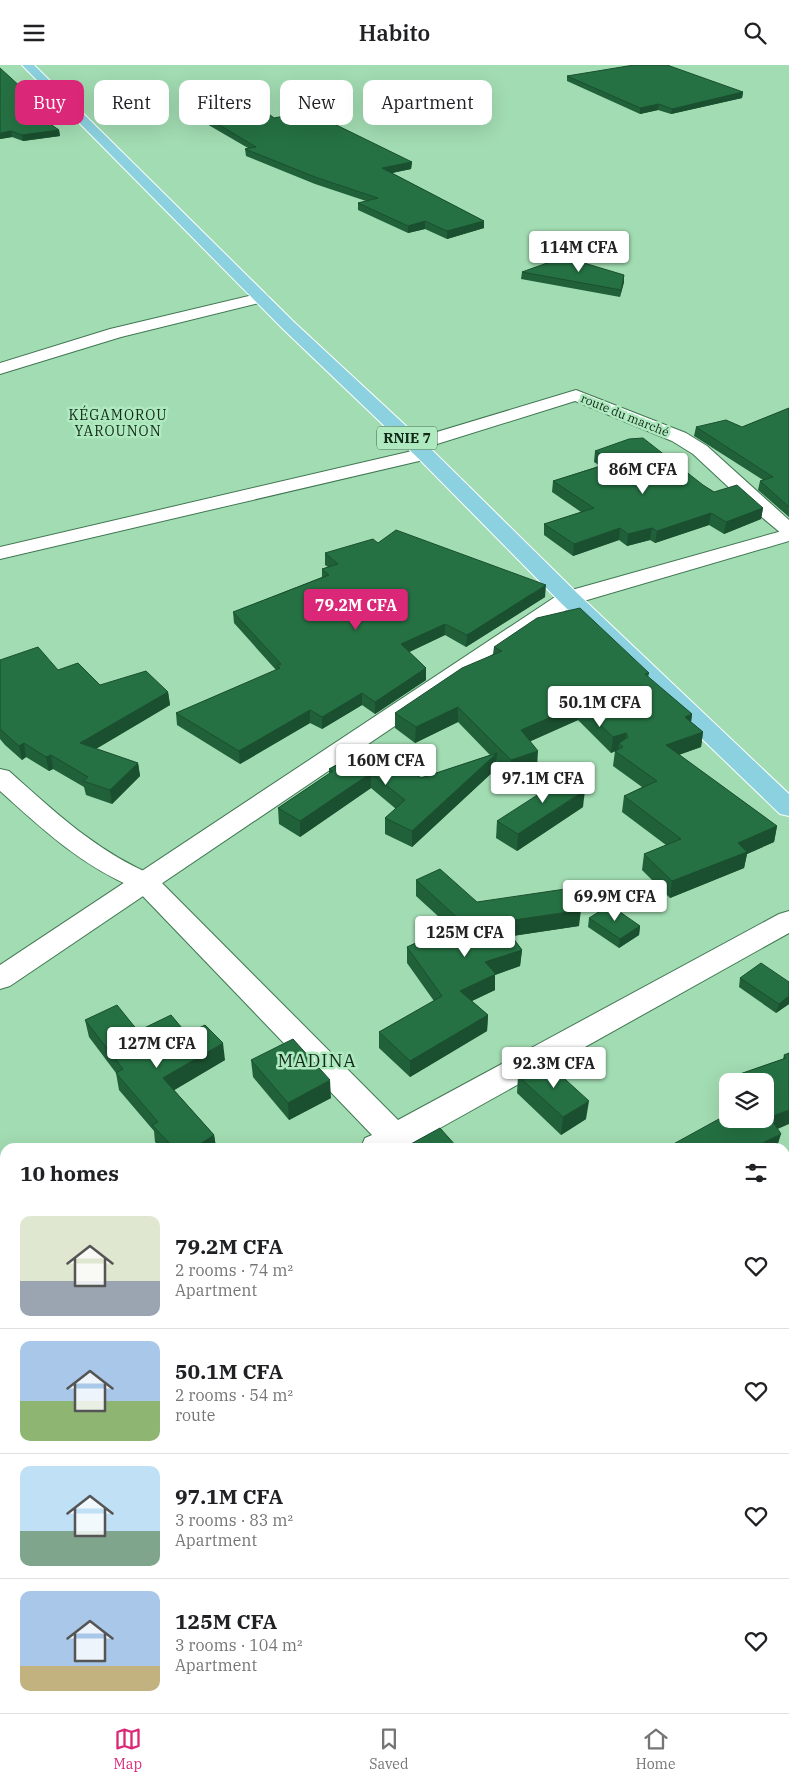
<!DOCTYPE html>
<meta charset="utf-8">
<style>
:root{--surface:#fff;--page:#f6f6f6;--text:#202124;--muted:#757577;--line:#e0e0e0;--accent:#db2777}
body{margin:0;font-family:"IBM Plex Serif",serif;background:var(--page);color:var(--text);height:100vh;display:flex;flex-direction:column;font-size:19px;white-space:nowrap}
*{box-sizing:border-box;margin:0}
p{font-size:16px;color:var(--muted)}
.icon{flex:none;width:28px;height:28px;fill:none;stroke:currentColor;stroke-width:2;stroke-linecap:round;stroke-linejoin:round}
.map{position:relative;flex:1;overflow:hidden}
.sheet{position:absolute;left:0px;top:1078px;width:790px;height:571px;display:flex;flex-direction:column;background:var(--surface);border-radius:15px 15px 0 0;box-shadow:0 5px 20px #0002}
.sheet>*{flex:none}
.banner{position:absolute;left:15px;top:15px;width:500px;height:45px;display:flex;gap:10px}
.fabs{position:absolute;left:719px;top:1008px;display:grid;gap:10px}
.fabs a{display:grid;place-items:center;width:55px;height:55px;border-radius:10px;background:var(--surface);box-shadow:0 5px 20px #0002;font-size:25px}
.price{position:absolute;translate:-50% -42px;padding:0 11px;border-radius:5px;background:#fff;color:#222;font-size:16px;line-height:32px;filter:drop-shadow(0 1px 2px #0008)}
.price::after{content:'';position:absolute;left:50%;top:30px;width:15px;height:11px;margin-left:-8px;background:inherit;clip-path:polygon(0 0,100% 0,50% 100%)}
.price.current{background:var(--accent);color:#fff}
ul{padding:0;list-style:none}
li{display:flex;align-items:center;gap:15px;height:125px;padding:0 20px}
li+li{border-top:1px solid var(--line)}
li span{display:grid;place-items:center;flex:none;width:140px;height:100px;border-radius:10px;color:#555}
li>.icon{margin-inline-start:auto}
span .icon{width:60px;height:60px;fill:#fffc;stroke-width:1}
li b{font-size:21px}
h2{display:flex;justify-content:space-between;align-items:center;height:60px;padding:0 20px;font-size:21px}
.chip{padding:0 18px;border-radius:10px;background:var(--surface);box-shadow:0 5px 20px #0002;font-size:18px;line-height:45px}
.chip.current{background:var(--accent);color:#fff}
header{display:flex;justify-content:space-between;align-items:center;height:65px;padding:0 20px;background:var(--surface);font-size:22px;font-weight:600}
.tabs{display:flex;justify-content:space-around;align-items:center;height:70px;border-top:1px solid var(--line);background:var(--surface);font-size:14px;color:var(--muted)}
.tabs a{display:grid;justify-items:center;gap:2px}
.tabs .current{color:var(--accent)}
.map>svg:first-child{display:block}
</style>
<header><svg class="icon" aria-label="menu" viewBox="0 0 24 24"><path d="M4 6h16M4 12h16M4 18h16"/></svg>Habito<svg class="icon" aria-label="search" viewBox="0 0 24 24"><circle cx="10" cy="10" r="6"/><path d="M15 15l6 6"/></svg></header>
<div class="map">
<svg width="789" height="1648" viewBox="0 0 789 1648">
<rect width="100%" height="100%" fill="#a2dcb2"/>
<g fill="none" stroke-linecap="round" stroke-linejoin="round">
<defs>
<g id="minor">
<polygon points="261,228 267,230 269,233 267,236 121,272 0,309 0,298 110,264"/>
<polygon points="576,325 686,368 707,381 789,455 789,471 782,469 752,444 693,389 672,376 575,336 421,384 414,386 407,384 405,380 407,376"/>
<polygon points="425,383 432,385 434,389 432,393 0,494 0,482"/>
<path d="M0,704l9,2c46,41 88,81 146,105l243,244 381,-206 10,-3v22l-383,214h-45l4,-9 7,-3 -237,-247c-53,-22 -93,-59 -135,-97z"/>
<polygon points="5,1271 5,1303 0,1305 0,1273"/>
<polygon points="789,1327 789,1362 785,1363 785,1328"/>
<polygon points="179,1644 229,1644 227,1648 177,1648"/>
</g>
<polygon id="tertiary" points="789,464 789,476 577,538 10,921 0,924 0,900 561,528"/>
<polygon id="primary" points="22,0 34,0 295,258 432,385 577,528 789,729 789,751 780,749 561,538 418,393 283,264"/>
</defs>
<use href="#minor" stroke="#407752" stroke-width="2"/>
<use href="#tertiary" stroke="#407752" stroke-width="2"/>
<use href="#primary" stroke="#fff" stroke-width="2"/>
<use href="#minor" fill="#fff" fill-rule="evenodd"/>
<use href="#tertiary" fill="#fff" fill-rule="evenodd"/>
<use href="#primary" fill="#8bd1df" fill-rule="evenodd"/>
</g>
<g fill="#20613a">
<polygon points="567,11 743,27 742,33 671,49 658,45 640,49 567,16"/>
<polygon points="34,34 54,45 55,51 40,52 59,65 60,71 23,76 12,72 0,74"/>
<polygon points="181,37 226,39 274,53 412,97 411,104 392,108 484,156 484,163 447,174 425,164 408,168 358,145 358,138 366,136 315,119 246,91 245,84 248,83 181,44"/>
<polygon points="522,207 624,210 624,217 620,232 521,214"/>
<polygon points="789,343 789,452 758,425 760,416 763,415 694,371 696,362 742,362"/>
<polygon points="595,386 703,420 714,427 763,443 761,454 724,469 709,460 655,478 650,475 627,481 619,475 573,491 544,470 544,459 581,447 552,427 553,416 599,401 599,400 594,397"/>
<polygon points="378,478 545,532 466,582 445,570 409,587 426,603 426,615 375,649 362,640 322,664 310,658 240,699 177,660 176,648 276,605 234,558 233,547 322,512 322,504 328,502 325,500 325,488"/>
<polygon points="494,582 649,608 648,613 692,649 691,657 703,667 701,682 679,690 777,761 774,777 747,789 744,803 670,833 642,805 644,789 666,780 622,747 624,731 642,722 613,701 615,686 611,688 578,655 530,676 537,702 510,711 496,696 496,704 412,782 385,769 385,753 396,744 371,723 300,772 279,759 278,743 329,709 329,704 373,680 421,713 490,690 458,657 415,678 395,663 395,648 493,589"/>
<polygon points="0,595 58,605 100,620 168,627 170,640 96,684 138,698 140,711 112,739 86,730 84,722 53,704 49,706 26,692 22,695 5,680 0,674"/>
<polygon points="583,742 517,786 496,773 497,756"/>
<polygon points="416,815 477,837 579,861 511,871 522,885 520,901 495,910 495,925 472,936 488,950 487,966 410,1012 379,983 379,967 434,936 407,898 407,882 450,862 416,831"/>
<polygon points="589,853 640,861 639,870 619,883 588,862"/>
<polygon points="740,913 789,917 789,939 776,948 739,922"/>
<polygon points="85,955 138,966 187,969 225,995 174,1025 214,1070 216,1082 160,1082 155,1077 154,1066 119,1025 116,1008 89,972"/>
<polygon points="789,988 765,1054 765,1016 736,1016 737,1010 783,994 784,990"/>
<polygon points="251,995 331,1033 289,1055 253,1012"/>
<polygon points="518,1011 586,1054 561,1070 517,1028"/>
<polygon points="789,1367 789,1441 785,1443 785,1369"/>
<polygon points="234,1644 312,1644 314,1648 235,1648"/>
</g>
<g fill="#1a4f2f">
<polygon points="743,27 742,33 671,49 672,44"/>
<polygon points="659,39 658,45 640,49 640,43"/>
<polygon points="59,65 60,71 23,76 22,70"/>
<polygon points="11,66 12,72 0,74 0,68"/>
<polygon points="412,97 411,104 382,110 382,103"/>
<polygon points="425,156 425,164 408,168 408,161"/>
<polygon points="484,156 484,163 447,174 447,166"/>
<polygon points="624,210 624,217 620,232 621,225"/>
<polygon points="763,443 761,454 724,469 726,457"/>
<polygon points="711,448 709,460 655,478 657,466"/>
<polygon points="620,463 619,475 573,491 574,479"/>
<polygon points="652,463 650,475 627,481 628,469"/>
<polygon points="546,520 545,532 466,582 467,570"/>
<polygon points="445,559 445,570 401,591 401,579"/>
<polygon points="426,603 426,615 375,649 375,637"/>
<polygon points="168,627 170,640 82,692 80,678"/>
<polygon points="362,628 362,640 322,664 322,652"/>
<polygon points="579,640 578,655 520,681 521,665"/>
<polygon points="458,642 458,657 415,678 416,662"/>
<polygon points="310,645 310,658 240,699 239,686"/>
<polygon points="692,649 690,665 685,652"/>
<polygon points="703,667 701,682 663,695 666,680"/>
<polygon points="626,668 624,683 619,678 618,685 611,688 613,672"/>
<polygon points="24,678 26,692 22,695 19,681"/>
<polygon points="538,686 537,702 510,711 511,695"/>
<polygon points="497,688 496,704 412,782 412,766"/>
<polygon points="51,690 53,704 49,706 46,692"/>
<polygon points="138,698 140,711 112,739 110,725"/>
<polygon points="371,708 371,723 300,772 300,756"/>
<polygon points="585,725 583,742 517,786 518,769"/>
<polygon points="777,761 774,777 747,789 744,803 670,833 672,816 738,778"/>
<polygon points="581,845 579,861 500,873 501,857"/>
<polygon points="640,861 639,870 619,883 620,874"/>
<polygon points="522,885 520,901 495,910 495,925 459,942 460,926 485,897"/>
<polygon points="789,931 789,939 776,948 779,939"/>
<polygon points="488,950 487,966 410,1012 410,996"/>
<polygon points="223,978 225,995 166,1030 163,1013"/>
<polygon points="330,1015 331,1033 289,1055 288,1038"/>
<polygon points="589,1036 586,1054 561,1070 563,1052"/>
<polygon points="789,1045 789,1059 766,1069 770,1052"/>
<polygon points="781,1069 777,1082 754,1082"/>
<polygon points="214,1070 216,1082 195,1082"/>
<polygon points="789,1245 789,1259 785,1261 785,1250 786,1247"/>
<polygon points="788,1428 789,1428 789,1441 785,1443 785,1437"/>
<polygon points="0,1550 5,1565 5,1568 0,1552"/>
<polygon points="5,1636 5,1644 24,1644 15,1648 0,1648 0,1638"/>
</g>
<g fill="#257143" stroke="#1a4f2f">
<polygon points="634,0 667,0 743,27 672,44 659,39 640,43 567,11"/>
<polygon points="0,3 34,34 54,45 31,46 59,65 22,70 11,66 0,68"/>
<polygon points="217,32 226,39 251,35 274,53 295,49 312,56 322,53 412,97 382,103 484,156 447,166 425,156 408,161 358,138 378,133 315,112 245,84 256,82 181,37"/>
<polygon points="564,192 624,210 621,225 522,207"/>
<polygon points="789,343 789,442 760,416 773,412 696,362 726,355 742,362"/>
<polygon points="643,373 703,420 714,427 737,420 763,443 726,457 711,448 657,466 652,463 628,469 620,463 574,479 544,459 594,443 553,416 601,401 599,399 611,395 595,386 629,374"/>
<polygon points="396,465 546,520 467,570 445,559 401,579 426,603 375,637 362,628 322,652 310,645 239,686 176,648 280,603 277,601 281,599 233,547 329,510 322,504 338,499 325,488 373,474 378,478"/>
<polygon points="580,543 649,608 645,609 692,649 685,652 703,667 666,680 777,761 738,778 747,787 672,816 644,789 681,774 624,731 657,716 615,686 623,682 619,678 628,672 626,668 613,672 579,640 521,665 538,686 511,695 458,642 416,662 395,648 462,603 502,586 494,582 537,553"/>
<polygon points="38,582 58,605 78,598 100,620 146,606 168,627 80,678 138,698 110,725 83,716 88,712 51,690 46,692 24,678 19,681 0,664 0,595"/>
<polygon points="373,680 421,713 497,688 412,766 385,753 405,735 371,708 300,756 278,743 333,706 329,704"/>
<polygon points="573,707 585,725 518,769 497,756"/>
<polygon points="440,804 477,837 572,823 581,845 501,857 522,885 485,897 496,909 460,926 488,950 410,996 379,967 442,931 407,882 462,857 416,815"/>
<polygon points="610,840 640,861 620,874 589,853"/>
<polygon points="761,898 789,917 789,931 779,939 740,913"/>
<polygon points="117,940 138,966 171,950 187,969 205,960 223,978 163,1013 214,1070 195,1082 173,1082 152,1060 158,1057 116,1008 123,1004 85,955"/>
<polygon points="293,974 330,1015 288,1038 251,995"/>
<polygon points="789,988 789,1045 770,1052 781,1069 754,1082 668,1082 728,1049 728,1054 765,1054 765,1016 743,1016 737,1010 786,993 784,990"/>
<polygon points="544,995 589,1036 563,1052 518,1011"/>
<polygon points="440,1063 457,1082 411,1082 409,1080"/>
<polygon points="789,1204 789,1245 786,1247 785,1246 785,1207"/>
<polygon points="789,1367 789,1428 788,1428 785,1424 785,1369"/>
<polygon points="0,1552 5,1568 5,1636 0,1638"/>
<polygon points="236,1644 312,1644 314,1648 238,1648"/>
</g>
<g text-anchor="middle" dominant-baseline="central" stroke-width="5" stroke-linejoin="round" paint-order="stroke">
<g font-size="12" fill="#132a1a" stroke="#afe9bf">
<text transform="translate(625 350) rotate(22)">route du marché</text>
</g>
<g font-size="14" letter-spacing="1" fill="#132a1a" stroke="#afe9bf">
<text x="118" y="350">KÉGAMOROU<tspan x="118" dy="16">YAROUNON</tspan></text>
</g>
<rect fill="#afe9bf" stroke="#42634c" stroke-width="1" x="377" y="361.5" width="60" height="23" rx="4"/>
<g font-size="14" font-weight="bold" fill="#132a1a">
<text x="407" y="373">RNIE 7</text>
</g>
<g font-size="18" letter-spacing="1" fill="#132a1a" stroke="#afe9bf">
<text x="317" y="995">MADINA</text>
</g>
</g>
</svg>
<div class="fabs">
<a><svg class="icon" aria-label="layers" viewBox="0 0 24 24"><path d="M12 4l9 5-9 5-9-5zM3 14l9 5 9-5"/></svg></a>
</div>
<b class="price" style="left:579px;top:208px">114M CFA</b>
<b class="price" style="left:643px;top:430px">86M CFA</b>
<b class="price current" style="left:356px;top:566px">79.2M CFA</b>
<b class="price" style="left:600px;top:663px">50.1M CFA</b>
<b class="price" style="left:386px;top:721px">160M CFA</b>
<b class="price" style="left:543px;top:739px">97.1M CFA</b>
<b class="price" style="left:615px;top:857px">69.9M CFA</b>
<b class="price" style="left:465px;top:893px">125M CFA</b>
<b class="price" style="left:157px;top:1004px">127M CFA</b>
<b class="price" style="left:554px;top:1024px">92.3M CFA</b>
<div class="banner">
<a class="chip current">Buy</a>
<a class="chip">Rent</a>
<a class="chip">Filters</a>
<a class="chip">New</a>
<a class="chip">Apartment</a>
</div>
<section class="sheet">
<h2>10 homes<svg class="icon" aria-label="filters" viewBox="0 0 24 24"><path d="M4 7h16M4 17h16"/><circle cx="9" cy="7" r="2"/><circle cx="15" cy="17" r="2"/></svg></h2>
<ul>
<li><span style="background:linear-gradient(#dfe7d0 65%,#9aa5b1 0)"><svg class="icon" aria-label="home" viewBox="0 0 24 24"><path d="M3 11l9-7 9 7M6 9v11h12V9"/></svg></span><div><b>79.2M CFA</b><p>2 rooms · 74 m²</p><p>Apartment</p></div><svg class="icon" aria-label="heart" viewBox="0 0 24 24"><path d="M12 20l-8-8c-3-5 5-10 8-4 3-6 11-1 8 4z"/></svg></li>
<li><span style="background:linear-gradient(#a9c7e8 60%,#8fb573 0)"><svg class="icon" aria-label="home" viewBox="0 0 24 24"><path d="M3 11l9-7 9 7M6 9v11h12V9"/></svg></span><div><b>50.1M CFA</b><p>2 rooms · 54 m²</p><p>route</p></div><svg class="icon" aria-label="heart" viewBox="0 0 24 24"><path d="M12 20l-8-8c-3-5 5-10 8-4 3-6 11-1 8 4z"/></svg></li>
<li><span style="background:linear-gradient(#bfe0f5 65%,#7fa58c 0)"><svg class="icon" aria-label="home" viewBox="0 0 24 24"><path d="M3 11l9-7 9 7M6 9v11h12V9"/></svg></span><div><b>97.1M CFA</b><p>3 rooms · 83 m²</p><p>Apartment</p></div><svg class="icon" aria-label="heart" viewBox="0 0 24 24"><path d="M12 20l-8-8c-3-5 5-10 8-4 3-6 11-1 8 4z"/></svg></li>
<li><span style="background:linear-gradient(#a9c7e8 75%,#c2b280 0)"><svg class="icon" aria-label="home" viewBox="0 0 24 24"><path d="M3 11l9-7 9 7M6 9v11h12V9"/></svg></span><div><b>125M CFA</b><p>3 rooms · 104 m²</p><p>Apartment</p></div><svg class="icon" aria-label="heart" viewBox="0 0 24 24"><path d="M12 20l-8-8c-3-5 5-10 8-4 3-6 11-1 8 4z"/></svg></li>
</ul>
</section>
</div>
<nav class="tabs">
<a class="current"><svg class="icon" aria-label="map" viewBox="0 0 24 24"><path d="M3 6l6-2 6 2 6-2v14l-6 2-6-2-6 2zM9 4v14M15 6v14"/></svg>Map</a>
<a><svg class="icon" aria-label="saved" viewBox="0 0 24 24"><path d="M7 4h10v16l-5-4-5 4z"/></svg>Saved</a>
<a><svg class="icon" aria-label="home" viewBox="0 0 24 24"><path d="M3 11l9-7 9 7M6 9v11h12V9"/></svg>Home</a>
</nav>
